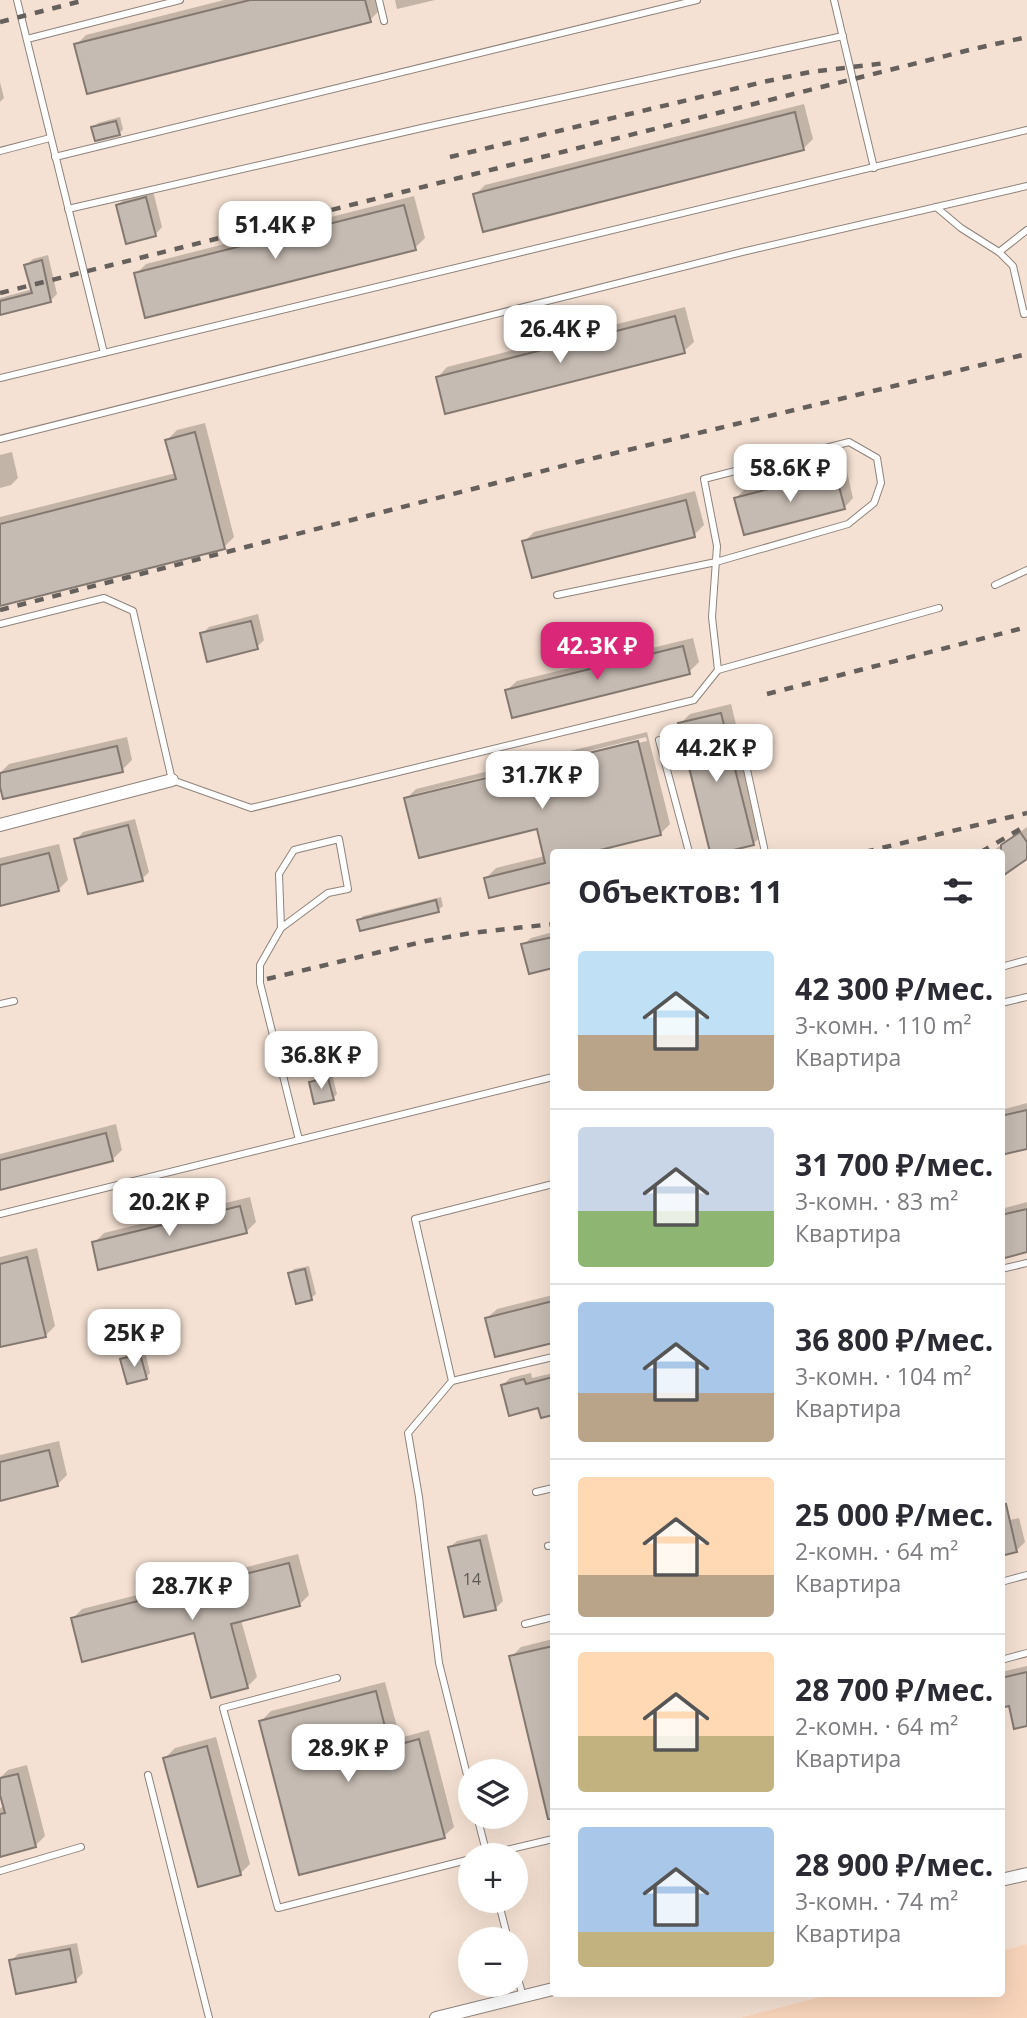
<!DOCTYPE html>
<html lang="ru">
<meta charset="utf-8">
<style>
:root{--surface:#fff;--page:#f7f7f7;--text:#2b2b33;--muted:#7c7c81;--line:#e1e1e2;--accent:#db2777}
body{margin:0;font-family:"Open Sans",sans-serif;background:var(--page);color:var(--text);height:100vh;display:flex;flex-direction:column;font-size:26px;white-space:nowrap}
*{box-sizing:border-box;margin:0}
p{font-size:23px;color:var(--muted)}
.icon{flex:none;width:38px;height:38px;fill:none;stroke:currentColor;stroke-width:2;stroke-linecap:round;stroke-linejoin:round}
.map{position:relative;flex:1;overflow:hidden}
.side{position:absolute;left:550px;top:849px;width:455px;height:1148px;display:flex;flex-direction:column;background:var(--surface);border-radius:7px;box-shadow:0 7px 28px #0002}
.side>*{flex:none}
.controls{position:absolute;left:458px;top:1759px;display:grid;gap:14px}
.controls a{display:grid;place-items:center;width:70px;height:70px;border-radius:50%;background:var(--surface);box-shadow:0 7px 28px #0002;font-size:35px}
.price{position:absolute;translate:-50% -60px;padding:0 16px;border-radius:14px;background:#fff;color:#222;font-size:23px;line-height:46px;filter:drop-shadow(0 2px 4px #0008)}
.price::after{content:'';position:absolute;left:50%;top:42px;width:21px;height:16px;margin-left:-10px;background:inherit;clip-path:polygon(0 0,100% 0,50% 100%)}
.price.active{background:var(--accent);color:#fff}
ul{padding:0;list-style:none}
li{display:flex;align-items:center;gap:21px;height:175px;padding:0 28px}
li+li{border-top:2px solid var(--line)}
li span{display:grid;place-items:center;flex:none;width:196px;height:140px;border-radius:7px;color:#555}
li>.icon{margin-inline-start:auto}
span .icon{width:84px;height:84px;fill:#fffc;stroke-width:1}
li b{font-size:30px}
h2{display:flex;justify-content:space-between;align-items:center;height:84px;padding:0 28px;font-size:30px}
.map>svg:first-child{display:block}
</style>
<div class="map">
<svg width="1027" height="2018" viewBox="0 0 1027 2018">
<rect width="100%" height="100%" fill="#fbefe6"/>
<path fill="#f4e1d3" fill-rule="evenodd" d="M0,0h1027v1944l-26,7v-1099h-448v1141h282l-96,25h-739zM471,1771h45v45h-45zM471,1855h45v45h-45zM471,1939h45v45h-45z"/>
<polygon fill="#f8d4ba" points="1027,1944 1027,2018 739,2018 835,1993 1001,1993 1001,1951"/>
<g fill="#0003" fill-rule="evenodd">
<polygon points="224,0 377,0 380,10 370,20 76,45 86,35"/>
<polygon points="395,0 435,0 397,9"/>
<polygon points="0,82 4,98 0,102"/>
<polygon points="804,104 813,139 803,149 475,195 485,185"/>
<polygon points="120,117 123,129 119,134 93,128 98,123"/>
<polygon points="153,191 162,227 155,235 118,205 125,198"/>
<polygon points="414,196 425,238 415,248 136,274 146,264"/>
<polygon points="48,255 57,294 50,301 0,313 0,298 33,289 26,265 33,259"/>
<polygon points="685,307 694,342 684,351 438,377 447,367"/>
<polygon points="205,423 234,537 224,547 0,604 0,517 176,473 167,440 177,430"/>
<polygon points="12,452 18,478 11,485 0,488 0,455"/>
<polygon points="845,463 853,498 844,508 736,498 746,488"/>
<polygon points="695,491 704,525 694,535 524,542 534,532"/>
<polygon points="258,614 264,640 257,647 202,634 209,627"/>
<polygon points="693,638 699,662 689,672 507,690 517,681"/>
<polygon points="731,704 763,834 753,844 712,852 680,724 690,714"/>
<path d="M647,732l23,92 -10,10 -75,18h-32v29l-67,-3 10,-10 49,-12 -7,-29 -132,-28 10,-10zM646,737l1,4 -232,56v-3z"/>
<polygon points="127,737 132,760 122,770 0,779 0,773 9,764"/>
<polygon points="135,819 149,872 142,879 76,840 83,832"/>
<polygon points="1027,827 1027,857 1001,873 1001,852 991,852"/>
<polygon points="59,844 68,880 58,890 0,904 0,858"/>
<polygon points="441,897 443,906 438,910 359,920 363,916"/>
<polygon points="553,932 553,966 523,945 531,938"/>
<polygon points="332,1074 337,1094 333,1098 311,1083 315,1078"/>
<polygon points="1027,1103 1027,1147 1001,1153 1001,1110"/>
<polygon points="116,1124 122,1150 112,1160 0,1188 0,1154"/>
<polygon points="250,1197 256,1222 246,1232 94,1243 104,1233"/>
<polygon points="1027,1202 1027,1251 1001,1257 1001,1209"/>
<polygon points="37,1248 55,1326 45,1336 0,1346 0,1257"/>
<polygon points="309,1266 316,1294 311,1298 290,1274 294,1269"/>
<polygon points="553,1295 553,1341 487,1318 497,1309"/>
<polygon points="145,1351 150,1373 146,1377 122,1360 127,1355"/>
<polygon points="531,1373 532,1378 553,1373 553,1413 503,1385 510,1378"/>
<polygon points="59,1441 67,1475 57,1485 0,1499 0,1455"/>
<polygon points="1019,1518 1025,1542 1016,1551 1001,1554 1001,1522"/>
<polygon points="487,1534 503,1601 496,1608 449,1548 457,1541"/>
<polygon points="298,1554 309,1595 299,1605 241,1620 257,1677 248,1686 213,1696 195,1631 73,1618 82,1609"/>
<polygon points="553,1639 553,1812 511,1657 521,1647"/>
<polygon points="1027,1666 1027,1724 1010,1704 1001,1706 1001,1672"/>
<polygon points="385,1682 400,1738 429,1730 454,1827 444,1836 261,1721 271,1711"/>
<polygon points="216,1737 250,1864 240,1874 165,1758 175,1748"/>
<polygon points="27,1765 45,1836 35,1846 0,1855 0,1808 5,1806 0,1788 0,1778 8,1770"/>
<polygon points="77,1943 83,1973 75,1981 11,1961 18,1954"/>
</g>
<g fill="#c6bbb2" stroke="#847971" stroke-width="2">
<polygon points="250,0 365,0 371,22 87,94 74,44"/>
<polygon points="795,112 804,150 483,232 473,194"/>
<polygon points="116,121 120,135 95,141 91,127"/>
<polygon points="146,197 156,236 126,244 116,205"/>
<polygon points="404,205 416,250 145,318 134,273"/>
<polygon points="42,260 51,302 0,315 0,301 32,293 24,265"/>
<polygon points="675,316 685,353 445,414 436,377"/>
<polygon points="195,432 225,549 0,606 0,524 176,479 165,440"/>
<polygon points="835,472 845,509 744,535 734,498"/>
<polygon points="686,500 695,537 532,578 522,541"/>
<polygon points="251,621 258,649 207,662 200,633"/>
<polygon points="683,646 690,674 512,718 505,690"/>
<polygon points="721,713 754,845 725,852 710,852 678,723"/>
<polygon points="638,741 661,835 592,852 553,852 553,882 489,898 484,878 545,863 537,829 419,858 404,798"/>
<polygon points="117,746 123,772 3,799 0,787 0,773"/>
<polygon points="128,825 143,881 88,894 74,839"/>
<polygon points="1020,832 1027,842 1027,859 1001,877 1001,845"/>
<polygon points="49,853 59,891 0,906 0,865"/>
<polygon points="436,900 439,912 360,931 357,920"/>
<polygon points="553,937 553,968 529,974 521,944"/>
<polygon points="328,1078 334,1100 314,1104 309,1082"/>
<polygon points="1027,1110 1027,1149 1001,1155 1001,1116"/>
<polygon points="106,1133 113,1161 0,1190 0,1160"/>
<polygon points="240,1206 247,1233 98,1270 92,1242"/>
<polygon points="1027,1209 1027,1252 1001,1259 1001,1215"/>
<polygon points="27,1257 46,1337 0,1347 0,1264"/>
<polygon points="305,1269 312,1300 296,1304 288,1273"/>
<polygon points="553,1301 553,1343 495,1357 485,1318"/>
<polygon points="140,1354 147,1379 127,1384 120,1359"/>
<polygon points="553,1377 553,1415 541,1418 538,1408 509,1416 501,1385 524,1379 526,1384"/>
<polygon points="49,1450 58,1486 0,1501 0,1462"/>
<polygon points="1006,1504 1017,1552 1001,1556 1001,1505"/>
<polygon points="480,1540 496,1610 464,1617 448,1547"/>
<polygon points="289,1563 300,1606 231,1624 248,1688 211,1698 194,1633 82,1662 71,1618"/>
<polygon points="553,1646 553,1819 548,1819 509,1656"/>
<polygon points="1027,1672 1027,1726 1014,1729 1009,1706 1001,1708 1001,1678"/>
<polygon points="376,1691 390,1747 419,1739 445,1838 299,1875 259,1721"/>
<polygon points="207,1746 241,1875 198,1887 163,1758"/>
<polygon points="18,1774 36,1847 0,1857 0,1814 5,1813 0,1795 0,1778"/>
<polygon points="70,1949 76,1982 16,1994 9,1960"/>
</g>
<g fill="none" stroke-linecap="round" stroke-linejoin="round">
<defs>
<g id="service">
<polyline points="17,0 104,353"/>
<polyline points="379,0 384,21"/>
<polyline points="834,0 874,168"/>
<polyline points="27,39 180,0"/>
<polyline points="0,151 50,138"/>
<polyline points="55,157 697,0"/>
<polyline points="936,207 961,228 999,252 1013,266 1024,314 1027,313"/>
<polyline points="68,209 426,127 843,36"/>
<polyline points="999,252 1027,230"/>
<polyline points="0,378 1027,130"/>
<polyline points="0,439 742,252 1027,186"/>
<polyline points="995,585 1027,570"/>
<polyline points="0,624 104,598 133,611 172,780 251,808 694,700 718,670 712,617 717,546 704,479 849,442 877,458 881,483 874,503 848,524 716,562 557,595"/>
<polyline points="718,670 939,608"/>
<polyline points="739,733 765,852"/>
<polyline points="659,740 689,852"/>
<polyline points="281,928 279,874 294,850 339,839 348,889 328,893 281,928 260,965 260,983 299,1140"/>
<polyline points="1001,967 1027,960"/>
<polyline points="1001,1003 1027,997"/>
<polyline points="0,1004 14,1001"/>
<polyline points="0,1214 553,1077"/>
<polyline points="1001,1269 1027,1263"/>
<polyline points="452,1381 553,1357"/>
<polyline points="536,1492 553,1488"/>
<polyline points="548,1546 553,1545"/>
<polyline points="1001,1582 1027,1575"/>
<polyline points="525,1624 553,1617"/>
<polyline points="1001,1660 1027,1653"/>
<polyline points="337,1678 223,1708 278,1908 471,1859"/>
<polyline points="148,1775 209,2018"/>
<polyline points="471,1791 439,1663 419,1497 408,1433 452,1381 415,1219 553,1184"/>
<polyline points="477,1816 487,1855"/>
<polyline points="485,1855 553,1839"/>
<polyline points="0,1871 81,1847"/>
<polyline points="498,1900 508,1939"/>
<polyline points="516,1971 523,1997"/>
</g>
<g id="minor">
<polyline points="0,825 172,780"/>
<polyline points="1001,1880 1027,1874"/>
<polyline points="436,2018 553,1989"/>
</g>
</defs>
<use href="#service" stroke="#8e837b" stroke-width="8"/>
<use href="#minor" stroke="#8e837b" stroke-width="14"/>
<use href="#service" stroke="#fff" stroke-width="6"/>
<use href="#minor" stroke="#fff" stroke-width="12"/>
<g stroke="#66605c" stroke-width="4.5" stroke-dasharray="9 9" stroke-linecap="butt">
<polyline points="0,22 85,0"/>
<polyline points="450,157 763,82 810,72 886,63"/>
<polyline points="0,293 973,49 1027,37"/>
<polyline points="0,610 578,462 1027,354"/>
<polyline points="767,694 1027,627"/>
<polyline points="865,852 1027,813"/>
<polyline points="981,852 1027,825"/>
<polyline points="267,979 426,941 471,933 553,924"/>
</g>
</g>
<g text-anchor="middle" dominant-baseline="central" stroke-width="5" stroke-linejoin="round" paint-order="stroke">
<g font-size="16" fill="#5f5954">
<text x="472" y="1579">14</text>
</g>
</g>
</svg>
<div class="controls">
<a><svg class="icon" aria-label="layers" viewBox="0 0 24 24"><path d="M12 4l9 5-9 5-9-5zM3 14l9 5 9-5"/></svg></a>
<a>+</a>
<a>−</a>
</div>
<b class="price" style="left:275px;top:261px">51.4K ₽</b>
<b class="price" style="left:560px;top:365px">26.4K ₽</b>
<b class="price" style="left:790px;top:504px">58.6K ₽</b>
<b class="price active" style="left:597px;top:682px">42.3K ₽</b>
<b class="price" style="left:716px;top:784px">44.2K ₽</b>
<b class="price" style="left:542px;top:811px">31.7K ₽</b>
<b class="price" style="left:321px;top:1091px">36.8K ₽</b>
<b class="price" style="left:169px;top:1238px">20.2K ₽</b>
<b class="price" style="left:134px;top:1369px">25K ₽</b>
<b class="price" style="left:192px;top:1622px">28.7K ₽</b>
<b class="price" style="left:348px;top:1784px">28.9K ₽</b>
<section class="side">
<h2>Объектов: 11<svg class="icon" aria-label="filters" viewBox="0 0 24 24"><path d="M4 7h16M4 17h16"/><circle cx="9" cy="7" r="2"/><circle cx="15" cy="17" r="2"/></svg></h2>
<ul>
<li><span style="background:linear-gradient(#bfe0f5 60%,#b9a48a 0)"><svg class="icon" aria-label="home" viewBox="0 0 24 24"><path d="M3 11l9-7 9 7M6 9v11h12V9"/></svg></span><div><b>42 300 ₽/мес.</b><p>3-комн. · 110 m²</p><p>Квартира</p></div></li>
<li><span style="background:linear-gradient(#c9d6e8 60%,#8fb573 0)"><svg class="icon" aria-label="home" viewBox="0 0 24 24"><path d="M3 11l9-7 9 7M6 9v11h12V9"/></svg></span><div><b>31 700 ₽/мес.</b><p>3-комн. · 83 m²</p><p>Квартира</p></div></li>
<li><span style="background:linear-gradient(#a9c7e8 65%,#b9a48a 0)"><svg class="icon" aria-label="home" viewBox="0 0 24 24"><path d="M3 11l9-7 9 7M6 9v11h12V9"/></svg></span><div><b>36 800 ₽/мес.</b><p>3-комн. · 104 m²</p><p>Квартира</p></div></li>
<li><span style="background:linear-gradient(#ffd9b3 70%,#b9a48a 0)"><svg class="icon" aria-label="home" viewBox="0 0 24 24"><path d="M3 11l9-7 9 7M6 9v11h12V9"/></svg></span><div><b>25 000 ₽/мес.</b><p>2-комн. · 64 m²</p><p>Квартира</p></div></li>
<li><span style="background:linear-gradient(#ffd9b3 60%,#c2b280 0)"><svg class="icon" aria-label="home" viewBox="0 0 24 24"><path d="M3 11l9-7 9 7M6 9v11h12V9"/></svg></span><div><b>28 700 ₽/мес.</b><p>2-комн. · 64 m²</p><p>Квартира</p></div></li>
<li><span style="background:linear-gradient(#a9c7e8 75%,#c2b280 0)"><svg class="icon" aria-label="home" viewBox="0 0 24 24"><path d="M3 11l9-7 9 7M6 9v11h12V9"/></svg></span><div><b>28 900 ₽/мес.</b><p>3-комн. · 74 m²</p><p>Квартира</p></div></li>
</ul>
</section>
</div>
